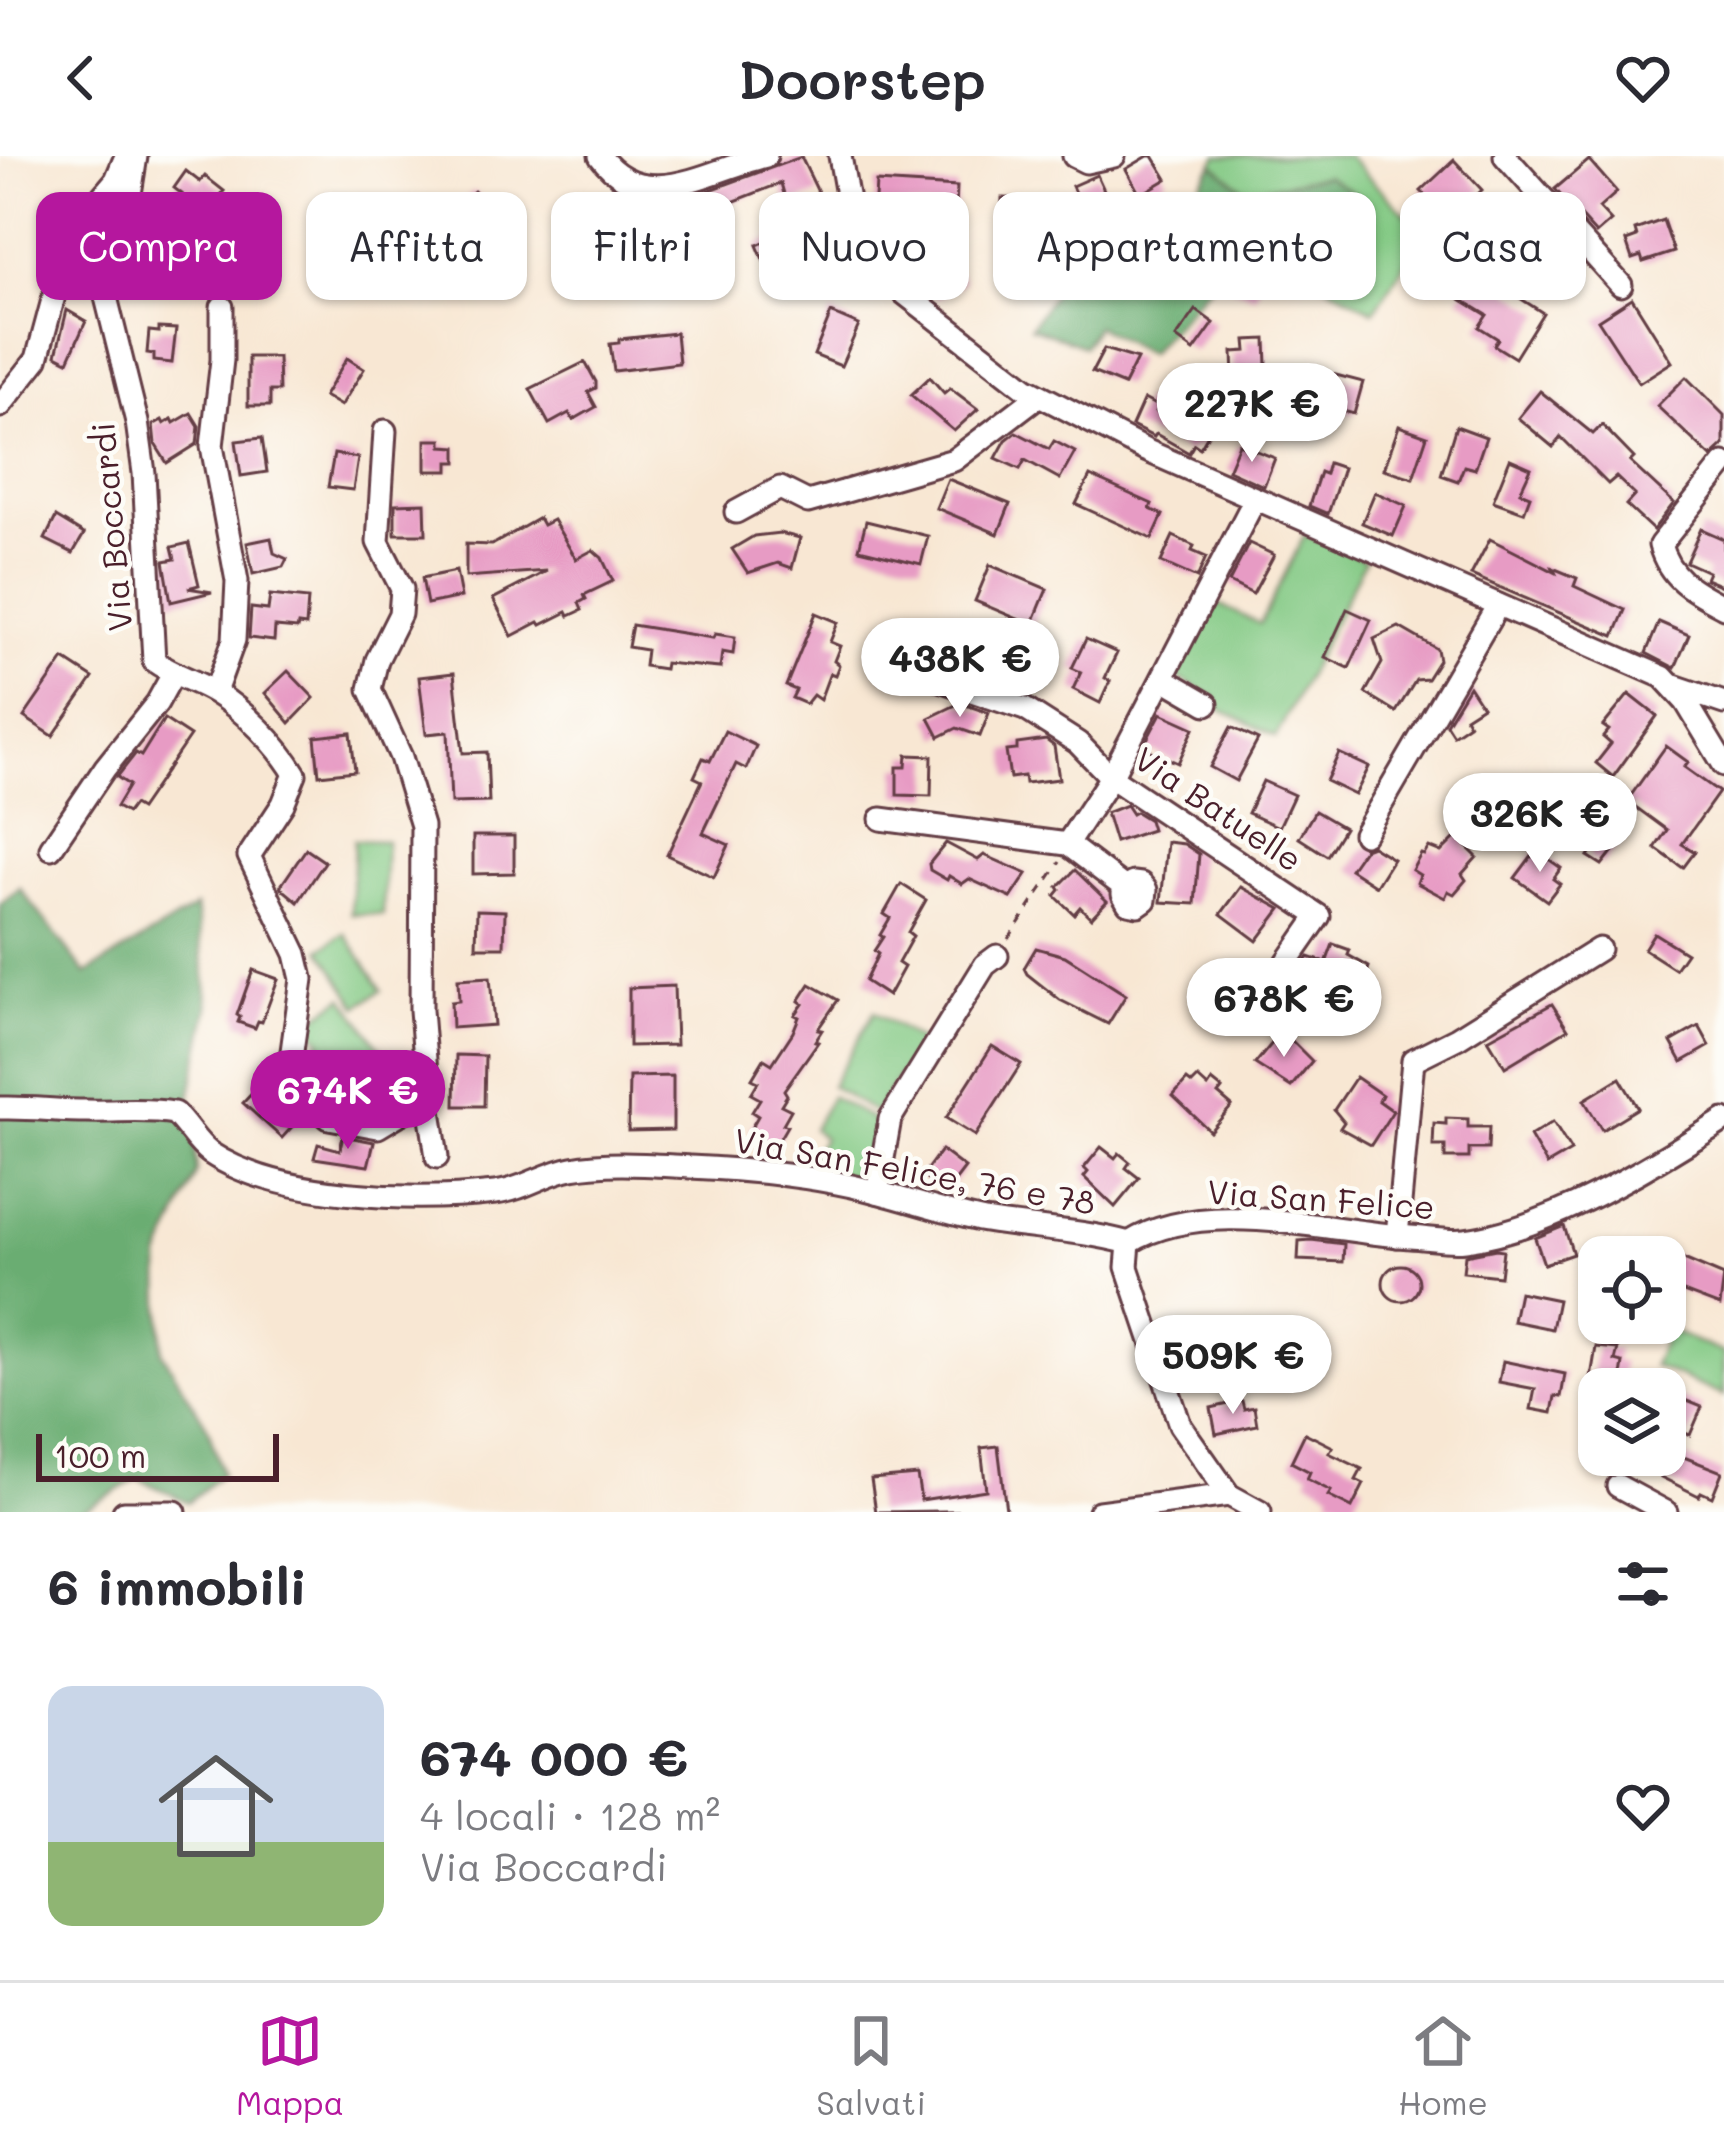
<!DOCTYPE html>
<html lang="it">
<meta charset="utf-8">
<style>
:root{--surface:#fff;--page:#f2f2f3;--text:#2b2b33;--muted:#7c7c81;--line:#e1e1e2;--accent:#b5179e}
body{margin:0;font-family:Mali,sans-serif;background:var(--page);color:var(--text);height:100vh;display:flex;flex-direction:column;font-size:45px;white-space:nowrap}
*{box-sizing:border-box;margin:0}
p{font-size:39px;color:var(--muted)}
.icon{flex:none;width:66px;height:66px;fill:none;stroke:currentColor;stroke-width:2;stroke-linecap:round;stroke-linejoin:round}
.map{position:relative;height:1356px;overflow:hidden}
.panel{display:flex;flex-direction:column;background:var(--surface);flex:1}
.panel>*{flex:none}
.top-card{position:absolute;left:36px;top:36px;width:1653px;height:108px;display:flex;gap:24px}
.fabs{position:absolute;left:1578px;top:1080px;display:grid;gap:24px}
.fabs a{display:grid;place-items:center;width:108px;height:108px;border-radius:24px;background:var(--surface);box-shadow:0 3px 9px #0004;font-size:60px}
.scale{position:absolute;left:36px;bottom:30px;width:243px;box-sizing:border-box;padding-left:12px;border:6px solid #4a1f2b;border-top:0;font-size:33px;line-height:42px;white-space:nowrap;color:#4a1f2b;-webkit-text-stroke:9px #fdfcf7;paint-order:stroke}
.price{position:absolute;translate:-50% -102px;padding:0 27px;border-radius:42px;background:#fff;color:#222;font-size:39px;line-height:78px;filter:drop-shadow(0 3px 6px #0008)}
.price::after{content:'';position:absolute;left:50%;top:72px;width:36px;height:27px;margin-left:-18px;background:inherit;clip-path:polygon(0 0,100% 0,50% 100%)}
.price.current{background:var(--accent);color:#fff}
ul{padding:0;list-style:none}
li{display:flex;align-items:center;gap:36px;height:300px;padding:0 48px}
li span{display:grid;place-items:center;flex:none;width:336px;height:240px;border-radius:24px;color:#555}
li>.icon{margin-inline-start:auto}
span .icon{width:144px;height:144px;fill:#fffc;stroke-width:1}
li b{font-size:51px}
h2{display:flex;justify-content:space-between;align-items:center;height:144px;padding:0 48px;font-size:51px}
.pill{padding:0 42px;border-radius:24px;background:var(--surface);box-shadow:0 3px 9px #0004;font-size:42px;line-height:108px}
.pill.current{background:var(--accent);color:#fff}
header{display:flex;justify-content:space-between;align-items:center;height:156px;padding:0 48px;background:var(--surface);font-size:54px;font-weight:600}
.tabs{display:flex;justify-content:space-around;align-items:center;height:168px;border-top:3px solid var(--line);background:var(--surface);font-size:33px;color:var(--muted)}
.tabs a{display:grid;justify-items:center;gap:6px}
.tabs .current{color:var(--accent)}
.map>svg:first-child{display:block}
</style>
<header><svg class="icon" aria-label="back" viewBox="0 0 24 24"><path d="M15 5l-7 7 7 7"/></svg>Doorstep<svg class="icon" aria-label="heart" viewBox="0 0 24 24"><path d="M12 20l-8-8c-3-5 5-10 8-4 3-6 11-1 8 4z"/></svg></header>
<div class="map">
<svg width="1724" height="1356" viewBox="0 0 1724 1356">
<rect width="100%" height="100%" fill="#fdfcf7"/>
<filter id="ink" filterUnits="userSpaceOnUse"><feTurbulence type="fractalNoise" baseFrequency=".00833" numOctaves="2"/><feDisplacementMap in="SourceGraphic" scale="24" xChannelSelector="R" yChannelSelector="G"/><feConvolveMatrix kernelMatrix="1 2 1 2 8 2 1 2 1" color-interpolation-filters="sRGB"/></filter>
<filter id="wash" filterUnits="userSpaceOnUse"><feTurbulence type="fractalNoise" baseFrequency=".004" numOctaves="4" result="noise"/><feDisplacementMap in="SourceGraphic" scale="48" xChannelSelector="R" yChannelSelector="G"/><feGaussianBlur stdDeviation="2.7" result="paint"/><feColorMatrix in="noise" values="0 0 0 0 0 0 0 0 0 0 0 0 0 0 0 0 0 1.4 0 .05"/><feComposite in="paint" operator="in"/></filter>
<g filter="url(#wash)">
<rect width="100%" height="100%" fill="#f8e7d3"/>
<g fill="#83c984" stroke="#667458" stroke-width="3">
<polygon points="1218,0 1347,0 1425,77 1374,155 1309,119 1362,43 1326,20 1246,35 1213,8"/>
<polygon points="1305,378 1317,384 1319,381 1365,404 1276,581 1212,549 1215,541 1174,520 1212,445 1260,468"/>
<polygon points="354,684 386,685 383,759 351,758"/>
<polygon points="345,777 382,834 358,850 321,793"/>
<polygon points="344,841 392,909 355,935 352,931 342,939 311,895 322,886 308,866"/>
<polygon points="874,856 922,886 875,957 831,930"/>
<polygon points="831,940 875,965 869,1025 802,1015 823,982 813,973"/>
<polygon points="1668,1174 1724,1197 1724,1240 1653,1210"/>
</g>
<g fill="#6aad72" stroke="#5a664e" stroke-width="3">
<polygon points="1213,8 1246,35 1326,20 1362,42 1309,119 1236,78 1210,129 1148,198 1096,170 1084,190 1030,171 1068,117 1132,100 1182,58"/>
<polygon points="20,732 86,818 196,751 209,851 190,942 197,1016 160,1102 162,1196 208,1272 222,1318 188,1346 138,1323 79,1356 0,1356 0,748"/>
</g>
<g id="blocks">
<g fill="#e79bc4">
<polygon points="1148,0 1153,0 1167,23 1140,39 1126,13"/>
<polygon points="801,1 819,38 787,49 781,27 676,68 668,44 705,36"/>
<polygon points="1454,4 1482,34 1449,65 1421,35"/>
<polygon points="1589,4 1617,36 1599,52 1611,65 1596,78 1555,33"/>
<polygon points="186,15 200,26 205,20 224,35 212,50 206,46 196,58 177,44 182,38 174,32"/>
<polygon points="1097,19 1109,45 1084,57 1072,30"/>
<polygon points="876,26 957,31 956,53 898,49 897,61 874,59"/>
<polygon points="474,35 488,50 480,58 491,70 417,136 394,110 416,90 424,99 455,70 446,60"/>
<polygon points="1002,42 1036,43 1034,89 1024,88 1023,94 1000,93"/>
<polygon points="1663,64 1674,96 1643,106 1641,100 1632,103 1626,85 1637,81 1635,74"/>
<polygon points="158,69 175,89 143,118 130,105 143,93 133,82 142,74 147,79"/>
<polygon points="796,72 804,92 765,108 757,89"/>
<polygon points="941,91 964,125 936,143 912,109"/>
<polygon points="1231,92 1269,110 1255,140 1216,126"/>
<polygon points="1485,101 1518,122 1509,135 1543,157 1515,202 1494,189 1498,183 1479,171 1487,159 1459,142"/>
<polygon points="1632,142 1672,206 1639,227 1598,164"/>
<polygon points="67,154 86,165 68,205 56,199"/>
<polygon points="1196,154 1214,167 1194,195 1176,182"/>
<polygon points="831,157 859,169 841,210 814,199"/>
<polygon points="159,172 176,173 172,207 154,205 154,198 147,197 149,175 159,176"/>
<polygon points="676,177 679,207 614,215 610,188 619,187 619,183"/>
<polygon points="1266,183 1267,210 1262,211 1262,222 1234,224 1233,196 1247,195 1246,184"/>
<polygon points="1104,193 1137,203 1124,229 1092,216"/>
<polygon points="248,201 278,201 279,235 270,235 270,250 248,250"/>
<polygon points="347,202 364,213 341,250 324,240"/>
<polygon points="585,206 596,226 596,232 588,236 596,251 573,264 569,257 549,268 530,233"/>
<polygon points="1332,218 1363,226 1354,258 1324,250"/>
<polygon points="930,221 944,237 950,232 978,253 954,275 911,239"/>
<polygon points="1686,221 1724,259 1724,289 1711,301 1657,250"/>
<polygon points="1540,235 1593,278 1602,269 1634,302 1630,306 1674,347 1653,374 1626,349 1635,339 1616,321 1608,328 1561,281 1553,291 1518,262"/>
<polygon points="1144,243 1159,251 1156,256 1182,271 1189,259 1212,272 1200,292 1194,288 1189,297 1156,278 1154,281 1132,270"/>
<polygon points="191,257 199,270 197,288 167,307 155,288 153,269 162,264 164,268 172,263 174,267"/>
<polygon points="1399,270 1427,280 1413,322 1384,313"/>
<polygon points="1456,270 1486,281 1475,313 1464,310 1458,325 1441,319"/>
<polygon points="1016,276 1049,293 1054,285 1075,296 1060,323 1025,304 1020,313 996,302 1006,284"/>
<polygon points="262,282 267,316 241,320 236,285"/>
<polygon points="426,284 442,284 442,290 457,291 457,306 449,306 449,315 426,315"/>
<polygon points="1239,288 1275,302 1264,330 1228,314"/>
<polygon points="334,298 358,302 353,334 328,331"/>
<polygon points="1510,303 1531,312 1520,336 1530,340 1524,356 1493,345"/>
<polygon points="1328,307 1343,312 1328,358 1309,350 1320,316 1325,318"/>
<polygon points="1090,320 1152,348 1150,353 1163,359 1152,383 1076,348"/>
<polygon points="948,323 1010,348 998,378 936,352"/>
<polygon points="1375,336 1406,350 1393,380 1362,367"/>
<polygon points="425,347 426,378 395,378 395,348"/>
<polygon points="56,361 84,378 73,397 45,383"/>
<polygon points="539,362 543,369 553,364 576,403 593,394 602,402 613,425 584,439 586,443 579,447 582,454 569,460 567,456 541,469 539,466 512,480 493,443 547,415 466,421 466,388 492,389"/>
<polygon points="866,365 928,380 921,408 859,393"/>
<polygon points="1701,373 1724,383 1724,431 1705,423 1708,416 1686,406"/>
<polygon points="780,377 800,382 792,412 778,407 748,417 732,393 754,380"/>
<polygon points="1173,380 1194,390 1192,395 1206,401 1197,422 1161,406"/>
<polygon points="271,382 274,397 287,403 283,411 253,418 247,387"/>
<polygon points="1490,383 1555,416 1553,412 1577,422 1574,430 1625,454 1614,480 1471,419"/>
<polygon points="189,387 199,429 188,432 212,436 171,446 164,405 175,403 172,391"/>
<polygon points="1249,387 1274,399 1253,438 1229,426"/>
<polygon points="990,409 1047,433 1032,469 975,445"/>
<polygon points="456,415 461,441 427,448 422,422"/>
<polygon points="270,439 308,443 306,470 298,469 297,473 275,471 274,485 249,482 251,452 268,454"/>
<polygon points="1347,453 1371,464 1349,512 1325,501"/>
<polygon points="816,457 838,466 830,486 840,490 834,505 839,509 835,519 830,517 820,544 813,539 806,548 792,542 796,534 786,530"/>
<polygon points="1659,466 1689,479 1675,512 1646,497"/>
<polygon points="632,469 713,482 715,478 735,481 733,498 722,496 720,512 665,507 664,513 644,510 646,494 628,491"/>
<polygon points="1399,471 1437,493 1439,504 1427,523 1416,524 1396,556 1365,537 1382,507 1374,483"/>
<polygon points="1086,483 1117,497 1105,522 1110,525 1100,547 1073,533 1081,516 1072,512"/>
<polygon points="64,503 93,522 53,580 24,561"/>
<polygon points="288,515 314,542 290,567 265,537"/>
<polygon points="454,517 463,597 487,596 489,646 451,647 448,576 426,578 419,521"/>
<polygon points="1469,530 1482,550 1465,561 1469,568 1453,579 1446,568"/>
<polygon points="1629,538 1657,560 1613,621 1596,607 1611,588 1603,581 1609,574 1603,570"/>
<polygon points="960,547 989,557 980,580 957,572 939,581 929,562"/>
<polygon points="1161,557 1194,572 1178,607 1143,591"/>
<polygon points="164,563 190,580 140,653 133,649 127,657 116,651 129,629 117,621 136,597 141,600"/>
<polygon points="1231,571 1258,584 1236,625 1210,611"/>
<polygon points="725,575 756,590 746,613 736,608 703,677 729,689 714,721 667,699 702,625 694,621 703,602 710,605"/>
<polygon points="351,577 355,615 319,619 315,581"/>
<polygon points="1046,584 1054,590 1059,623 1025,627 1024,620 1010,622 1006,595 1017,594 1017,588"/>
<polygon points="1666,590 1688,606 1684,611 1719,636 1682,688 1695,696 1683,712 1655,692 1667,674 1633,649 1611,680 1620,686 1602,709 1588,700 1601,681 1591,672 1599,651 1604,654 1613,636 1627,645"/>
<polygon points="1339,597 1369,611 1355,639 1326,625"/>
<polygon points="907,599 932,600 931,640 897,639 897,611 906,611"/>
<polygon points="1263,625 1294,639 1279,671 1248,657"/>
<polygon points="1126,649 1132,658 1136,656 1149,664 1152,674 1115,686 1106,657"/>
<polygon points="1315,655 1344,672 1327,700 1299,682"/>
<polygon points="1460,677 1469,686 1466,690 1477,701 1462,718 1466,724 1454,738 1448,735 1445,742 1417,727 1420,719 1412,714 1421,698 1424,699 1429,691 1441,696"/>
<polygon points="473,680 514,680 514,717 473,718"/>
<polygon points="1167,686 1184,688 1199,698 1195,748 1161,746"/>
<polygon points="946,687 978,704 984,699 1027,718 1011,742 969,723 962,728 949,720 947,724 930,714 929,708"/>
<polygon points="1372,690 1393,703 1376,730 1350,713 1364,693"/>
<polygon points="306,693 325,706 298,746 280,731"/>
<polygon points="1536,694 1561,712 1553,723 1560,728 1547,745 1515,722"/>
<polygon points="1075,714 1107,745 1091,762 1080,751 1074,758 1055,740 1060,734 1058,731"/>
<polygon points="901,728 926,744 908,776 913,780 898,807 904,811 888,840 865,825 878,798 874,795 883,781 880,779 890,762 884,758"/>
<polygon points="1241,731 1281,753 1257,785 1221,758"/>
<polygon points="477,754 505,755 504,791 476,791"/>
<polygon points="1654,777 1686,797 1675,813 1644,793"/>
<polygon points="1333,788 1350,794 1348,799 1369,811 1360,838 1326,827 1321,842 1296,834 1299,815 1309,801 1326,807"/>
<polygon points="1036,792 1065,800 1126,839 1108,868 1060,844 1027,818 1024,812"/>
<polygon points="253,814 278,823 262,866 258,865 255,872 238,866 240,861 237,859"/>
<polygon points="490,821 494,869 452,872 451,846 459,845 458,823"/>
<polygon points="810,828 838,844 818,873 822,874 815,885 818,886 784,934 787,939 781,949 791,954 783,968 787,970 773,994 750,974 758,960 752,956 760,943 751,938 758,926 752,923 764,903 772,908 793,876 799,861 795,859 803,848 799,845"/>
<polygon points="674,830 676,889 629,890 629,832"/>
<polygon points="1552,848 1568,873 1505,911 1488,883"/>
<polygon points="1699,870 1710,890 1682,906 1671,886"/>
<polygon points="1282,875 1312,905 1291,931 1255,908"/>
<polygon points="992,890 1021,908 975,980 946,962"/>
<polygon points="456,899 485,900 484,950 455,950"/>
<polygon points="673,920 673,974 628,975 629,921"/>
<polygon points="1356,921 1382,939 1379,945 1393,955 1371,989 1340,972 1344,966 1334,954"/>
<polygon points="1198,922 1208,931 1212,925 1222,933 1218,938 1232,950 1210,975 1173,940 1187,924 1192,928"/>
<polygon points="1620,922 1638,952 1602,974 1584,944"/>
<polygon points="256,933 282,956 287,951 300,962 282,982 243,947"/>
<polygon points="1446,962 1468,963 1468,971 1489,971 1488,993 1469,993 1469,1002 1445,1002 1445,990 1433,990 1434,967 1446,968"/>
<polygon points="1553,966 1571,995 1547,1009 1530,980"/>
<polygon points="343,980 374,986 368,1010 314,1002 318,988 340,994"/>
<polygon points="1101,991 1115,1002 1119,997 1130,1006 1126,1012 1139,1022 1115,1051 1084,1021 1088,1016 1084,1012"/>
<polygon points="941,994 965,1012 946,1037 922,1020"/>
<polygon points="1564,1070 1573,1098 1544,1108 1535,1082"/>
<polygon points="1311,1084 1344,1088 1343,1106 1298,1104 1299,1085"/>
<polygon points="1496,1093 1503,1094 1500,1120 1463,1116 1465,1099"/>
<polygon points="1665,1095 1724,1120 1720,1150 1665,1129"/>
<circle cx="1401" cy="1127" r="18"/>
<polygon points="1519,1136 1558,1144 1552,1173 1513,1165"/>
<polygon points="1217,1175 1239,1204 1206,1230 1183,1202"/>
<polygon points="1596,1191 1618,1193 1615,1205 1623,1207 1619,1233 1589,1233"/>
<polygon points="1503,1205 1565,1218 1561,1241 1555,1240 1552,1257 1531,1253 1535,1233 1499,1226"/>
<polygon points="1665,1236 1702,1251 1690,1279 1665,1268"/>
<polygon points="1242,1245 1244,1253 1254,1251 1257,1269 1216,1278 1211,1252"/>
<polygon points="1305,1277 1333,1291 1329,1297 1362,1313 1356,1324 1364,1328 1352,1352 1328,1340 1331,1335 1307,1323 1310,1316 1291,1306"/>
<polygon points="998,1290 1006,1354 876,1356 871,1323 917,1319 921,1344 986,1334 981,1292"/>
<polygon points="1671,1296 1722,1316 1712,1341 1701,1336 1699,1340 1661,1321"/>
</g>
</g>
</g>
<g filter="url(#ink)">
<use href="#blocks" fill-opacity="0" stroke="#643d44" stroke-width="3"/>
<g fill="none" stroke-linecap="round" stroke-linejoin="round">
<defs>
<g id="minor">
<path d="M136,0l-6,38 -27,91 34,137 7,51 10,188c19,14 40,19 60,31 31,19 63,52 81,82l-12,30 -34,52 47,98 6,25 -14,101 41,38 49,9 50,-30 -7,-87 1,-184 -21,-69 -31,-68 7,-29 23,-46 2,-25 -24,-47 7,-111"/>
<path d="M600,0c44,60 110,13 166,0"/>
<polyline points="840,0 849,50 872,106 904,137 1026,232 1145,294 1663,521 1686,546 1724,609"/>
<polyline points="1074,0 1086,6 1114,0"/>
<polyline points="1505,0 1621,129"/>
<polyline points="0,250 37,203 71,77 116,24 126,0"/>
<path d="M1724,308l-64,81c10,35 34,46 64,62"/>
<polyline points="736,356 780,332 808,346 954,304 1038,240"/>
<polyline points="928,520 1025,553 1078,587 1111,621 1319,760 1260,845"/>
<polyline points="1164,523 1207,548"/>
<polyline points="1674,530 1724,547"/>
<polyline points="215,536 234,484 237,425 212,290 222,204 222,151"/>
<polyline points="881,663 1067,688 1125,732 1133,727 1141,728 1146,734 1145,744 1138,749 1128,747 1123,738 1125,732"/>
<polyline points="1364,678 1498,449"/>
<polyline points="1067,688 1111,621 1255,343"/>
<polyline points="51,692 105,612 157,547 173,518"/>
<polyline points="428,941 437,1001"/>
<path d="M0,952c30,-1 57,3 87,3 30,1 57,-3 87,2 13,12 22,30 36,40 69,46 205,49 285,40 28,-3 50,-20 77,-25 38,-7 80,-3 118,-1 63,3 129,9 190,26 35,9 69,21 105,28 48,8 96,9 144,22"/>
<polyline points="877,1036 890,963 985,809 997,800"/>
<polyline points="1397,1080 1413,904 1457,882 1599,793"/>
<polyline points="1618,1330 1666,1356"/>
<polyline points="124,1356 175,1356"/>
<polyline points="1099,1356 1229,1339"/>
<path d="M1260,1356l-31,-17 -49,-70 -53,-158 2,-24c75,-47 196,-12 281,-6 18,1 38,5 55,3 86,-11 187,-74 259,-120"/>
</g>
</defs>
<use href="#minor" stroke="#643d44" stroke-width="27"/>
<polyline stroke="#643d44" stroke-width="3" stroke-dasharray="9 9" stroke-linecap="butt" points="1008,783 1060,706"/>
<use href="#minor" stroke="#fff" stroke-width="21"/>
</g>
</g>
<g text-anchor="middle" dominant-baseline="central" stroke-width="9" stroke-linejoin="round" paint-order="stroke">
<g font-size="33" fill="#4a1f2b" stroke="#fdfcf7">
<text transform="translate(110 371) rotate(-95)">Via Boccardi</text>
<text transform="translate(1219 652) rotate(34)">Via Batuelle</text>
<text transform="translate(915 1014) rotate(10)">Via San Felice, 76 e 78</text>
<text transform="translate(1321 1042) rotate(4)">Via San Felice</text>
</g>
</g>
</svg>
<div class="fabs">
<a><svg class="icon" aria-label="locate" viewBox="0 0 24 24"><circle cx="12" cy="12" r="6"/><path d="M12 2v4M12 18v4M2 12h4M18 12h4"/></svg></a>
<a><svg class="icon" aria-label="layers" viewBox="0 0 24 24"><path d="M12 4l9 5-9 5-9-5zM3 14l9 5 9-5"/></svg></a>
</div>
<div class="scale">100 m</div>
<b class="price" style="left:1252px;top:309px">227K €</b>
<b class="price" style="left:960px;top:564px">438K €</b>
<b class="price" style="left:1540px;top:719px">326K €</b>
<b class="price" style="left:1284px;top:904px">678K €</b>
<b class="price current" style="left:348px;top:996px">674K €</b>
<b class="price" style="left:1233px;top:1261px">509K €</b>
<div class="top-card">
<a class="pill current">Compra</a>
<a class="pill">Affitta</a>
<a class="pill">Filtri</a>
<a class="pill">Nuovo</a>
<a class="pill">Appartamento</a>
<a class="pill">Casa</a>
</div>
</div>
<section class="panel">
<h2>6 immobili<svg class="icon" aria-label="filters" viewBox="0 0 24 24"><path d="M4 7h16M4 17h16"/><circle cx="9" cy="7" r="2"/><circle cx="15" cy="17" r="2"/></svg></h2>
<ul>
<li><span style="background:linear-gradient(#c9d6e8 65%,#8fb573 0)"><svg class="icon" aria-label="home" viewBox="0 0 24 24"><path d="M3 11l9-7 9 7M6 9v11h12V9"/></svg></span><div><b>674 000 €</b><p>4 locali · 128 m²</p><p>Via Boccardi</p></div><svg class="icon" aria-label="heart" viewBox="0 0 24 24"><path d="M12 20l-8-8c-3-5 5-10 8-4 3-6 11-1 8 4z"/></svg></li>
</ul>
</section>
<nav class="tabs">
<a class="current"><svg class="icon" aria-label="map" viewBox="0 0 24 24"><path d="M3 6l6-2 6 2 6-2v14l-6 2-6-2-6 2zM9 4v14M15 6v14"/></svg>Mappa</a>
<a><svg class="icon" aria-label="saved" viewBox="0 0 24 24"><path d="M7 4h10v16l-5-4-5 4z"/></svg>Salvati</a>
<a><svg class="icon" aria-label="home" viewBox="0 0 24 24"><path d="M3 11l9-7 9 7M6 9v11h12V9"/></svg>Home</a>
</nav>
